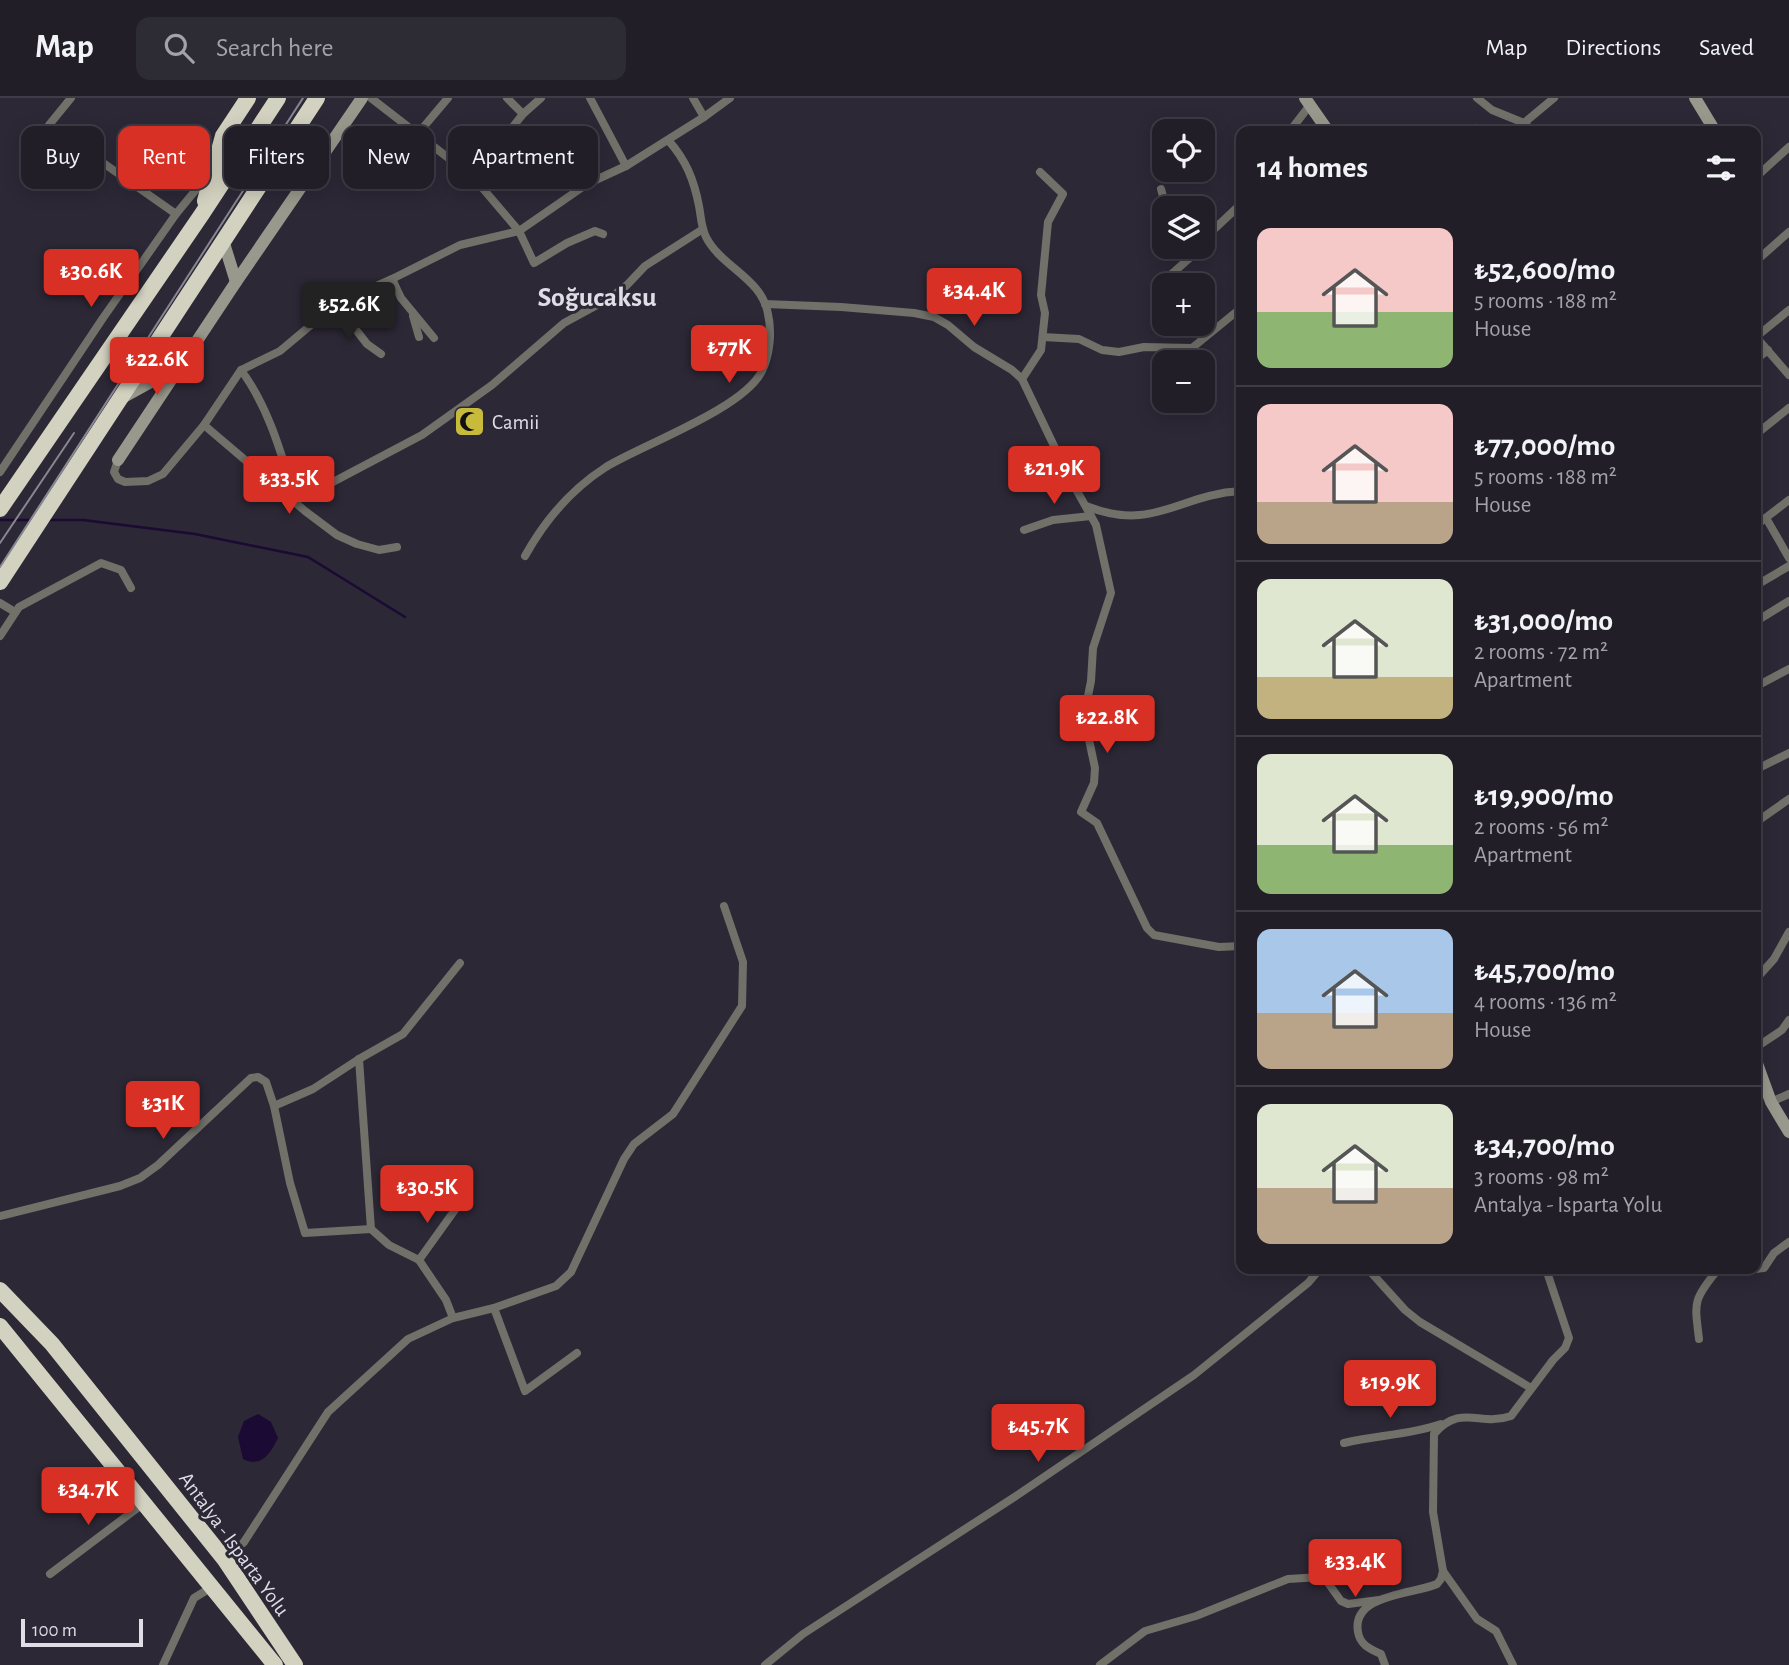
<!DOCTYPE html>
<meta charset="utf-8">
<style>
:root{--surface:#211e28;--page:#2d2b34;--text:#f1f3f6;--muted:#a2a2a8;--line:#3e3c45;--accent:#d93025}
body{margin:0;font-family:"Alegreya Sans",sans-serif;background:var(--page);color:var(--text);height:100vh;display:flex;flex-direction:column;font-size:26px;white-space:nowrap}
*{box-sizing:border-box;margin:0}
p{font-size:23px;color:var(--muted)}
.icon{flex:none;width:38px;height:38px;fill:none;stroke:currentColor;stroke-width:2;stroke-linecap:round;stroke-linejoin:round}
.map{position:relative;flex:1;overflow:hidden}
.panel{position:absolute;left:1236px;top:28px;width:525px;height:1148px;display:flex;flex-direction:column;background:var(--surface);border-radius:14px;box-shadow:0 4px 18px #0003,0 0 0 2px var(--line)}
.panel>*{flex:none}
.hud{position:absolute;left:21px;top:28px;width:665px;height:63px;display:flex;gap:14px}
.controls{position:absolute;left:1152px;top:21px;display:grid;gap:14px}
.controls a{display:grid;place-items:center;width:63px;height:63px;border-radius:14px;background:var(--surface);box-shadow:0 4px 18px #0003,0 0 0 2px var(--line);font-size:35px}
.scale{position:absolute;left:21px;bottom:18px;width:122px;box-sizing:border-box;padding-left:7px;border:4px solid #dfdee7;border-top:0;font-size:19px;line-height:24px;white-space:nowrap;color:#dfdee7;-webkit-text-stroke:5px #2c2836;paint-order:stroke}
.price{position:absolute;translate:-50% -60px;padding:0 16px;border-radius:7px;background:var(--accent);color:#fff;font-size:23px;line-height:46px;filter:drop-shadow(0 2px 4px #0008)}
.price::after{content:'';position:absolute;left:50%;top:42px;width:21px;height:16px;margin-left:-10px;background:inherit;clip-path:polygon(0 0,100% 0,50% 100%)}
.price.on{background:#222;color:#fff}
ul{padding:0;list-style:none}
li{display:flex;align-items:center;gap:21px;height:175px;padding:0 21px}
li+li{border-top:2px solid var(--line)}
li span{display:grid;place-items:center;flex:none;width:196px;height:140px;border-radius:14px;color:#555}
li>.icon{margin-inline-start:auto}
span .icon{width:84px;height:84px;fill:#fffc;stroke-width:1}
li b{font-size:30px}
h2{display:flex;justify-content:space-between;align-items:center;height:84px;padding:0 21px;font-size:30px}
.chip{padding:0 24px;border-radius:14px;background:var(--surface);box-shadow:0 4px 18px #0003,0 0 0 2px var(--line);font-size:24px;line-height:63px}
.chip.on{background:var(--accent);color:#fff}
header{display:flex;align-items:center;gap:42px;box-sizing:border-box;height:98px;padding:0 35px;background:var(--surface);border-bottom:2px solid var(--line)}
header strong{font-size:33px}
nav{display:flex;gap:38px;margin-inline-start:auto;font-size:24px}
.search{width:490px;height:63px;background:var(--page);display:flex;align-items:center;gap:18px;box-sizing:border-box;padding:0 24px;border-radius:14px;color:var(--muted);font-size:26px}
.map>svg:first-child{display:block}
</style>
<header>
<strong>Map</strong>
<div class="search"><svg class="icon" aria-label="search" viewBox="0 0 24 24"><circle cx="10" cy="10" r="6"/><path d="M15 15l6 6"/></svg>Search here</div>
<nav><a>Map</a><a>Directions</a><a>Saved</a></nav>
</header>
<div class="map">
<svg width="1789" height="1567" viewBox="0 0 1789 1567">
<rect width="100%" height="100%" fill="#2c2836"/>
<path fill="#1a0a34" d="M258,1316l13,8 7,16c-8,16 -17,30 -35,21l-5,-22 6,-16z"/>
<g fill="none" stroke-linecap="round" stroke-linejoin="round">
<g stroke="#1a0a34" stroke-width="2.5">
<polyline points="0,422 33,422"/>
<polyline points="47,422 83,422 195,436 308,459 405,519"/>
</g>
<g stroke="#717069" stroke-width="8">
<polyline points="71,0 49,27 176,116"/>
<polyline points="371,0 473,79 519,133 534,165 567,145 595,133 603,136"/>
<polyline points="507,0 523,16"/>
<polyline points="590,0 626,68"/>
<polyline points="1477,0 1492,12 1524,25"/>
<polyline points="704,19 730,0"/>
<polyline points="1290,33 1310,7"/>
<polyline points="1470,33 1476,30"/>
<polyline points="1533,33 1524,25 1554,0"/>
<polyline points="473,79 523,16 541,0"/>
<polyline points="1755,80 1789,49"/>
<polyline points="378,83 448,0"/>
<polyline points="1161,91 1164,102 1181,103 1193,110"/>
<polyline points="1202,119 1217,128"/>
<polyline points="1202,149 1210,135 1241,106"/>
<polyline points="1755,164 1789,134"/>
<polyline points="392,181 401,200 434,240"/>
<polyline points="1157,189 1202,149"/>
<polyline points="336,206 367,246 381,256"/>
<polyline points="765,206 841,209 914,215 934,219 948,227 974,249 1012,272 1022,281 1067,375 1096,427 1111,495 1093,550 1091,583 1084,618 1095,670 1094,685 1081,714 1097,725 1147,830 1154,837 1219,849 1241,848"/>
<polyline points="413,218 419,239"/>
<polyline points="1755,238 1789,277"/>
<polyline points="1043,239 1079,241 1102,252 1119,254 1144,249 1192,250 1241,210"/>
<polyline points="1756,239 1789,212"/>
<polyline points="1755,262 1768,252"/>
<path d="M241,272c28,38 40,83 54,128"/>
<polyline points="1022,281 1041,252 1045,215 1041,197 1048,124 1063,96 1040,74"/>
<polyline points="204,327 305,413 337,437 357,446 379,452 397,449"/>
<polyline points="1755,337 1789,310"/>
<polyline points="118,362 114,374 118,381 125,384 148,383 163,376 204,327 241,272 280,253 336,206 392,181 460,147 519,133 587,86 626,68 704,19 693,0"/>
<polyline points="0,374 103,220 176,116 208,77"/>
<polyline points="291,401 314,394 422,337 492,287 564,225 610,200 627,187 645,168 703,131"/>
<path d="M1086,408c68,27 93,-12 155,-15"/>
<polyline points="1766,420 1789,460"/>
<polyline points="1755,428 1789,402"/>
<polyline points="1024,432 1053,422 1091,418"/>
<path d="M525,458c20,-36 45,-66 81,-89 38,-23 137,-58 156,-96 8,-16 10,-40 6,-57 -6,-36 -47,-47 -62,-77 -5,-10 -5,-21 -7,-31 -5,-26 -13,-46 -31,-66"/>
<polyline points="1755,488 1789,468"/>
<polyline points="0,505 15,514"/>
<polyline points="1755,524 1789,503"/>
<polyline points="0,538 19,509 101,465 121,472 131,490"/>
<polyline points="1755,589 1789,571"/>
<polyline points="1755,672 1789,655"/>
<polyline points="1755,725 1789,701"/>
<polyline points="1755,882 1774,861 1789,834"/>
<polyline points="1755,950 1782,932 1789,922"/>
<polyline points="359,961 371,1131 389,1147 419,1162 446,1202 453,1220"/>
<polyline points="1771,1004 1789,996"/>
<polyline points="0,1118 120,1088 140,1080 158,1067 251,980 258,979 266,984 274,1008"/>
<polyline points="371,1131 305,1135 290,1085 274,1008 313,991 359,961 403,936 460,865"/>
<polyline points="419,1162 457,1109"/>
<polyline points="1368,1171 1405,1212 1420,1224 1531,1290"/>
<polyline points="1755,1171 1764,1170 1774,1155 1789,1144"/>
<polyline points="494,1210 525,1293 577,1255"/>
<path d="M1699,1241c-4,-35 -7,-38 17,-67l39,-3"/>
<path d="M1344,1345c32,-8 66,-8 97,-19"/>
<polyline points="225,1462 244,1444 328,1314 408,1241 453,1220 494,1210 556,1188 571,1174 624,1061 634,1046 673,1016 742,908 743,864 724,808"/>
<polyline points="50,1476 144,1405"/>
<polyline points="163,1567 194,1500 212,1489"/>
<polyline points="765,1567 803,1536 1019,1396 1194,1277 1308,1185 1320,1171"/>
<polyline points="1100,1567 1145,1533 1196,1518 1288,1481 1321,1479 1326,1482 1341,1503 1348,1506 1379,1502"/>
<path d="M1385,1567l-4,-11c-11,-5 -21,-9 -23,-22 -7,-38 57,-38 79,-48l4,-5 2,-8"/>
<path d="M1513,1567l-17,-34 -19,-12 -34,-48 -10,-59 1,-78c27,-31 46,-7 77,-18l42,-56 12,-12 4,-10 -23,-69"/>
</g>
<g stroke="#99988c" stroke-width="12">
<polyline points="1305,0 1328,33"/>
<polyline points="1695,0 1715,33"/>
<polyline points="223,142 236,184"/>
<polyline points="120,301 178,269"/>
<polyline points="118,362 236,184 362,0"/>
<polyline points="1755,960 1771,1004 1789,1034"/>
</g>
<g stroke="#d3d2c0" stroke-width="16">
<polyline points="205,103 223,38 248,0"/>
<polyline points="0,411 202,116 278,0"/>
<polyline points="0,484 317,0"/>
<polyline points="0,1192 52,1246 225,1462 295,1567"/>
<polyline points="0,1228 275,1567"/>
</g>
<g stroke="#888691" stroke-width="2">
<polyline points="0,445 74,335"/>
<polyline points="0,469 303,0"/>
</g>
</g>
<defs>
<symbol id="mosque-square" viewBox="-11 -11 22 22"><rect x="-9" y="-9" width="18" height="18" rx="4" fill="#c8bb3b" stroke="#2c2836"/><path d="M3.5-4.9A6 6 0 1 0 3.5 4.9A5 5 0 1 1 3.5-4.9Z" fill="#111"/></symbol>
</defs>
<g fill-rule="evenodd">
<use href="#mosque-square" x="452" y="306" width="35" height="35"/>
</g>
<g text-anchor="middle" dominant-baseline="central" stroke-width="6" stroke-linejoin="round" paint-order="stroke">
<g font-size="21" fill="#dfdee7" stroke="#2c2836" text-anchor="start">
<text x="492" y="324">Camii</text>
</g>
<g font-size="21" fill="#dfdee7" stroke="#2c2836">
<text transform="translate(234 1446) rotate(54)">Antalya - Isparta Yolu</text>
</g>
<g font-size="28" font-weight="bold" fill="#dfdee7" stroke="#2c2836">
<text x="597" y="200">Soğucaksu</text>
</g>
</g>
</svg>
<div class="controls">
<a><svg class="icon" aria-label="locate" viewBox="0 0 24 24"><circle cx="12" cy="12" r="6"/><path d="M12 2v4M12 18v4M2 12h4M18 12h4"/></svg></a>
<a><svg class="icon" aria-label="layers" viewBox="0 0 24 24"><path d="M12 4l9 5-9 5-9-5zM3 14l9 5 9-5"/></svg></a>
<a>+</a>
<a>−</a>
</div>
<div class="scale">100 m</div>
<b class="price" style="left:91px;top:211px">₺30.6K</b>
<b class="price" style="left:974px;top:230px">₺34.4K</b>
<b class="price on" style="left:349px;top:244px">₺52.6K</b>
<b class="price" style="left:729px;top:287px">₺77K</b>
<b class="price" style="left:157px;top:299px">₺22.6K</b>
<b class="price" style="left:1054px;top:408px">₺21.9K</b>
<b class="price" style="left:289px;top:418px">₺33.5K</b>
<b class="price" style="left:1107px;top:657px">₺22.8K</b>
<b class="price" style="left:163px;top:1043px">₺31K</b>
<b class="price" style="left:427px;top:1127px">₺30.5K</b>
<b class="price" style="left:1390px;top:1322px">₺19.9K</b>
<b class="price" style="left:1038px;top:1366px">₺45.7K</b>
<b class="price" style="left:88px;top:1429px">₺34.7K</b>
<b class="price" style="left:1355px;top:1501px">₺33.4K</b>
<div class="hud">
<a class="chip">Buy</a>
<a class="chip on">Rent</a>
<a class="chip">Filters</a>
<a class="chip">New</a>
<a class="chip">Apartment</a>
</div>
<section class="panel">
<h2>14 homes<svg class="icon" aria-label="filters" viewBox="0 0 24 24"><path d="M4 7h16M4 17h16"/><circle cx="9" cy="7" r="2"/><circle cx="15" cy="17" r="2"/></svg></h2>
<ul>
<li><span style="background:linear-gradient(#f6c9c9 60%,#8fb573 0)"><svg class="icon" aria-label="home" viewBox="0 0 24 24"><path d="M3 11l9-7 9 7M6 9v11h12V9"/></svg></span><div><b>₺52,600/mo</b><p>5 rooms · 188 m²</p><p>House</p></div></li>
<li><span style="background:linear-gradient(#f6c9c9 70%,#b9a48a 0)"><svg class="icon" aria-label="home" viewBox="0 0 24 24"><path d="M3 11l9-7 9 7M6 9v11h12V9"/></svg></span><div><b>₺77,000/mo</b><p>5 rooms · 188 m²</p><p>House</p></div></li>
<li><span style="background:linear-gradient(#dfe7d0 70%,#c2b280 0)"><svg class="icon" aria-label="home" viewBox="0 0 24 24"><path d="M3 11l9-7 9 7M6 9v11h12V9"/></svg></span><div><b>₺31,000/mo</b><p>2 rooms · 72 m²</p><p>Apartment</p></div></li>
<li><span style="background:linear-gradient(#dfe7d0 65%,#8fb573 0)"><svg class="icon" aria-label="home" viewBox="0 0 24 24"><path d="M3 11l9-7 9 7M6 9v11h12V9"/></svg></span><div><b>₺19,900/mo</b><p>2 rooms · 56 m²</p><p>Apartment</p></div></li>
<li><span style="background:linear-gradient(#a9c7e8 60%,#b9a48a 0)"><svg class="icon" aria-label="home" viewBox="0 0 24 24"><path d="M3 11l9-7 9 7M6 9v11h12V9"/></svg></span><div><b>₺45,700/mo</b><p>4 rooms · 136 m²</p><p>House</p></div></li>
<li><span style="background:linear-gradient(#dfe7d0 60%,#b9a48a 0)"><svg class="icon" aria-label="home" viewBox="0 0 24 24"><path d="M3 11l9-7 9 7M6 9v11h12V9"/></svg></span><div><b>₺34,700/mo</b><p>3 rooms · 98 m²</p><p>Antalya - Isparta Yolu</p></div></li>
</ul>
</section>
</div>
